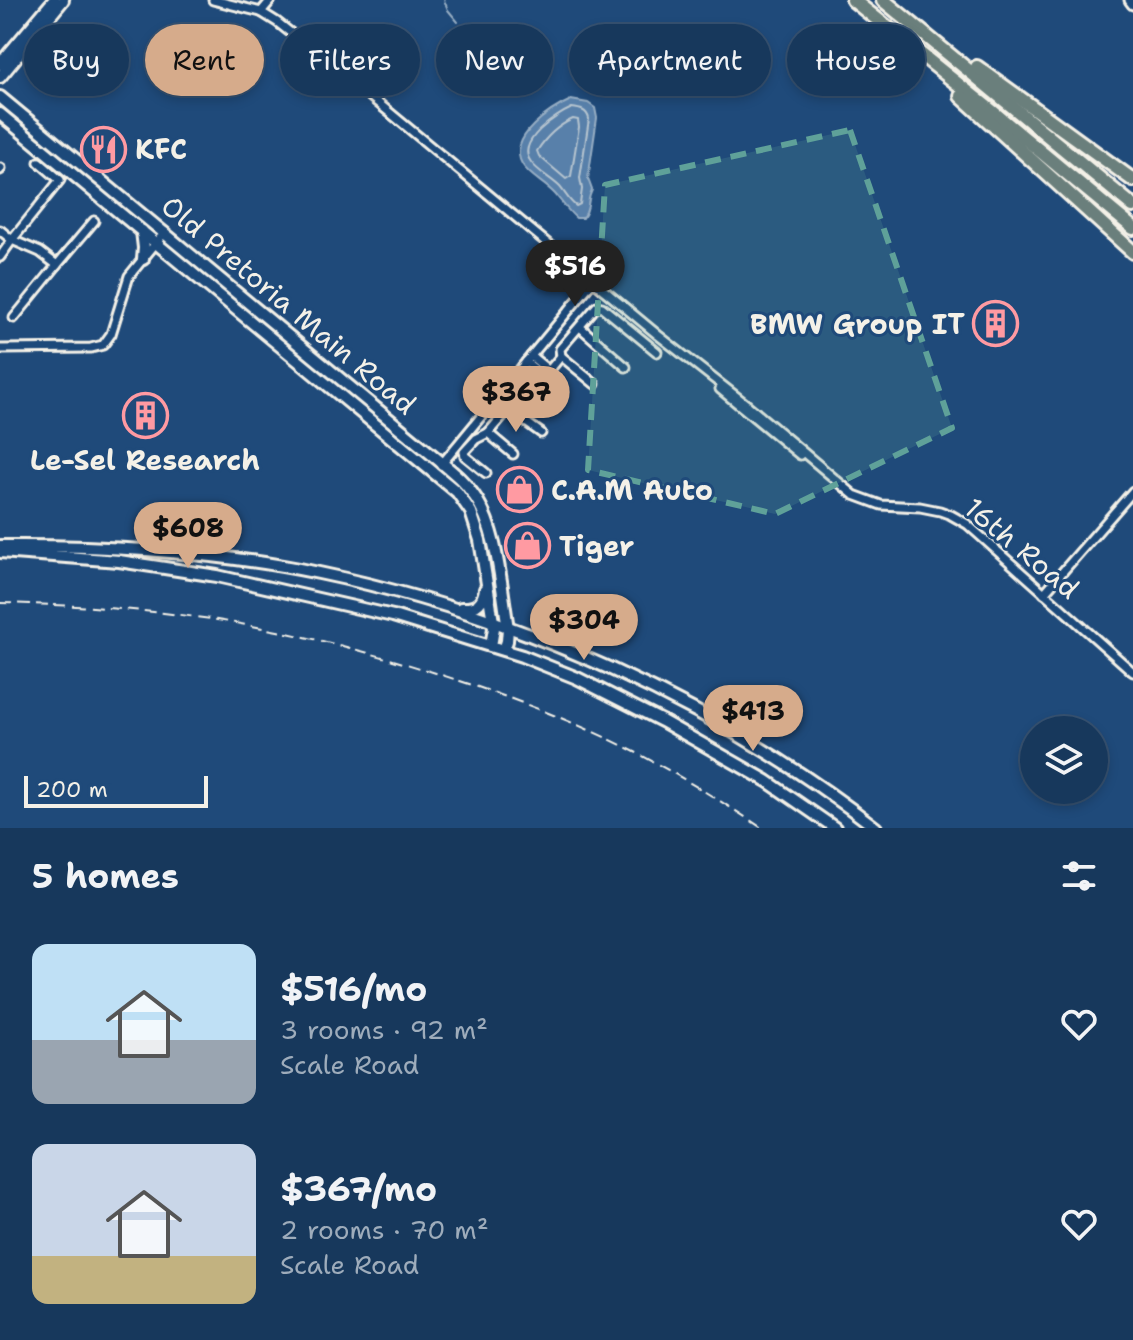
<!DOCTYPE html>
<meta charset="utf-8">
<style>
:root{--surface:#17385c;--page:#203f62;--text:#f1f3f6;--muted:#9eacbb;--line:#365272;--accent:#d6ab8b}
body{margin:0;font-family:"Shantell Sans",sans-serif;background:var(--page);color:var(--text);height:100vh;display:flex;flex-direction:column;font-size:30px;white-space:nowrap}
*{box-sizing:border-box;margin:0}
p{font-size:26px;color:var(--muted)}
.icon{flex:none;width:44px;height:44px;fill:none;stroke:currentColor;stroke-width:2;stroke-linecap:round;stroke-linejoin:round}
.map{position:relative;height:828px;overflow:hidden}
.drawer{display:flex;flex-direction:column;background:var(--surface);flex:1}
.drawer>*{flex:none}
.guide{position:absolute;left:24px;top:24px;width:1086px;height:72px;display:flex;gap:16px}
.fabs{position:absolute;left:1020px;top:716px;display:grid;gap:16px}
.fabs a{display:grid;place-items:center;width:88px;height:88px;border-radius:50%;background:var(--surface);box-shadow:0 4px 12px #0003,0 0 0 2px var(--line);font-size:40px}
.scale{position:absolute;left:24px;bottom:20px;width:184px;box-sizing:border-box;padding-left:8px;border:4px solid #f4f1e8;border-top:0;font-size:22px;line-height:28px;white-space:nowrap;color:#f4f1e8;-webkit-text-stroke:6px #1f4a7a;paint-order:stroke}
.price{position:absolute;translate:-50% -68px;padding:0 18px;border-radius:28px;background:var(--accent);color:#111;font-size:26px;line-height:52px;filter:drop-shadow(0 2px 4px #0008)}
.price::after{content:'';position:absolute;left:50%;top:48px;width:24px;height:18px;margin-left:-12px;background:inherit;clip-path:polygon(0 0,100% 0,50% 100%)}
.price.current{background:#222;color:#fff}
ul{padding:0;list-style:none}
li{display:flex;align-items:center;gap:24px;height:200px;padding:0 32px}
li span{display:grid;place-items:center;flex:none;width:224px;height:160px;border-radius:16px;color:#555}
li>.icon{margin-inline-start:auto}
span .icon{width:96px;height:96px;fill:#fffc;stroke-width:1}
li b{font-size:34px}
h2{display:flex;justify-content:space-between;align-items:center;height:96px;padding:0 32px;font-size:34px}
.pill{padding:0 28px;border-radius:36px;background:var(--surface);box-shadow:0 4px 12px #0003,0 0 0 2px var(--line);font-size:28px;line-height:72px}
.pill.current{background:var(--accent);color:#111}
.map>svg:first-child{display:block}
</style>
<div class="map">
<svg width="1133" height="828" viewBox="0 0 1133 828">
<rect width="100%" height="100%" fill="#1f4a7a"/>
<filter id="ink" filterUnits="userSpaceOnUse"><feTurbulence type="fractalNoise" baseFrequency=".0125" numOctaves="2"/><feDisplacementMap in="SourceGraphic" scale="16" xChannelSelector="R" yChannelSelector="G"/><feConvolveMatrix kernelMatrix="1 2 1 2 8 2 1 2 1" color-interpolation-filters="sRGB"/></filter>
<g filter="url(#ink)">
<path fill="#5880aa" stroke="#96adc3" stroke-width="2" d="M571,100l17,3 7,5 2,10 -9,61 4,11c-6,11 -1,17 -9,28h-7c-9,-8 -14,-16 -21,-24 -10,-11 -26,-18 -33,-30 -15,-27 29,-55 49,-64z"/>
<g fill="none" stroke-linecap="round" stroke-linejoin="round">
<g stroke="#b6c4cf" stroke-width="2">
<path d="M572,108c8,1 15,2 17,11l-9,59 2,11 -2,15 -4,2c-7,-5 -10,-12 -16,-19 -9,-9 -22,-15 -29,-25 -16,-20 25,-47 41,-54z"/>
<path d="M573,119l5,1 1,7 -8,49 -5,3 -27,-23 -2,-5c9,-14 20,-25 36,-32z"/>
</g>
<g stroke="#96adc3" stroke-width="2">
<polyline points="444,0 448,10 458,22"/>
<polyline points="462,26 473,43 478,60"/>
</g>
<defs>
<g id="minor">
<polyline points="213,0 261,12 277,22 354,83 658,335 746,404 854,495 881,505 920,507 940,511 951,515 967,524 1133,672"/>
<polyline points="261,12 271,0"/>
<polyline points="39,162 60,180 12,240 40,252 57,265 94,221"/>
<polyline points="0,170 1,168"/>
<polyline points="0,230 12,240 0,257"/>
<polyline points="14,318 57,265"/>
<polyline points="580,327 626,367"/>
<polyline points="0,349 91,348 103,345 111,334 129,276 165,232"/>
<polyline points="531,356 549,371"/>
<polyline points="526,362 544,377"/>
<polyline points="595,384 561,356 560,349 597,306 602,307 657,352"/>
<polyline points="720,389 800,455"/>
<polyline points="533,390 553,405"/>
<polyline points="509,410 541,433"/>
<polyline points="488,433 513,454"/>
<polyline points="441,465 593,281"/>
<polyline points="486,473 465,456 464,452 476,439 488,433 526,389 528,388 533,390 561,356"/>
<polyline points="1044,593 1133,491"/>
</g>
<polyline id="tertiary" points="1130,0 1133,4"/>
<g id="secondary">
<polyline points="0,64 54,0"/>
<polyline points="0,77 63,0"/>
<path d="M0,97l442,366c12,10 23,19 31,31 25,34 28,94 35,134l-1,13 -3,9"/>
<polyline points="0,114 457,492 471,512 480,540 494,628 491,646"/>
<polyline points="142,231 144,248 143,259"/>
<path d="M0,546c107,-1 214,5 319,27 197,41 398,131 557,255"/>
<polyline points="0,552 119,561 217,576 393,616 522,656 577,678 662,721 767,781 835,828"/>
<path d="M461,608c14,1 22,-4 24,-19"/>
</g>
<g id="motorway">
<polyline points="853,0 993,112 1133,228"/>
<polyline points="883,0 1133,206"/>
<polyline points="977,67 1133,180"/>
<polyline points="961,96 1133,252"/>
</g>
</defs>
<use href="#minor" stroke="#f4f1e8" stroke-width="13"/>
<use href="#tertiary" stroke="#f4f1e8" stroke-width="15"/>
<use href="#secondary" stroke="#f4f1e8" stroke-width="16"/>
<use href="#motorway" stroke="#f4f1e8" stroke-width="18"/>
<use href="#minor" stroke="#1f4a7a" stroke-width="7"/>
<use href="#tertiary" stroke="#1f4a7a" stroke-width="9"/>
<use href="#secondary" stroke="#1f4a7a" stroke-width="10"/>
<use href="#motorway" stroke="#6b7f7c" stroke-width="12"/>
<path stroke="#f4f1e8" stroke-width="2" stroke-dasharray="12 6" stroke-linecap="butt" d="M0,603c73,2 145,6 217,17 89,14 173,37 258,66 55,19 110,40 162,67 43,23 84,48 125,75"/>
</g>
</g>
<path fill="#5fa199" fill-opacity="0.2" stroke="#5fa199" stroke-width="6" stroke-dasharray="16 10" stroke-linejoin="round" d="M850,130l102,298 -177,86 -187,-44 17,-285z"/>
<defs>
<symbol id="restaurant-ring" viewBox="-11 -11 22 22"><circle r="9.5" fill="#1f4a7a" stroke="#ff9aa2" stroke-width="1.5"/><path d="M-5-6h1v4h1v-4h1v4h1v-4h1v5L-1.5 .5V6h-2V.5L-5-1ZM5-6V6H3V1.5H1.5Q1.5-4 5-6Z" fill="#ff9aa2"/></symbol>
<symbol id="building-ring" viewBox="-11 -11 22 22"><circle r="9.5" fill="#1f4a7a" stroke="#ff9aa2" stroke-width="1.5"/><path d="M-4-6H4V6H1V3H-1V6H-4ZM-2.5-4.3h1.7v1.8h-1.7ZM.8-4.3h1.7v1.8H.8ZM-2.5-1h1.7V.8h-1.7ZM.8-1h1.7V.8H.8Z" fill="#ff9aa2"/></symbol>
<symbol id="shop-ring" viewBox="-11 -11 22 22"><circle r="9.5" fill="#1f4a7a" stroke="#ff9aa2" stroke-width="1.5"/><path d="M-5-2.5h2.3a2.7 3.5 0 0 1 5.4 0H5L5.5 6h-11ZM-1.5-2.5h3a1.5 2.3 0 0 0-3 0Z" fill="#ff9aa2"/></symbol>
</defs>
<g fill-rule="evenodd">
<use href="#restaurant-ring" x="78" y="124" width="51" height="51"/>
<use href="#building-ring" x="970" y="298" width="51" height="51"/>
<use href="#building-ring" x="120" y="390" width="51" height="51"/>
<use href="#shop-ring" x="494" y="464" width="51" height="51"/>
<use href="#shop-ring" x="502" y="520" width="51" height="51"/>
</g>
<g text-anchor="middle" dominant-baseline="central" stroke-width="6" stroke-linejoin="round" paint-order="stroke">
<g font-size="28" font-weight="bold" fill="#f4f1e8" stroke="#1f4a7a" text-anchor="start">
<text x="135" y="149">KFC</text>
<text x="965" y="324" text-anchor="end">BMW Group IT</text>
<text x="145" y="460" text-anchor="middle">Le-Sel Research</text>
<text x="551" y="490">C.A.M Auto</text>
<text x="559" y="546">Tiger</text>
</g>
<g font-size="28" fill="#f4f1e8" stroke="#1f4a7a">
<text transform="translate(289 305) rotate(40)">Old Pretoria Main Road</text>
<text transform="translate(1022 548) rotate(40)">16th Road</text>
</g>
</g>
</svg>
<div class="fabs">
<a><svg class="icon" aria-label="layers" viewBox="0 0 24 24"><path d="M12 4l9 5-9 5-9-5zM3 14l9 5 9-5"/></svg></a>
</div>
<div class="scale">200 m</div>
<b class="price current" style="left:575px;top:308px">$516</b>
<b class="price" style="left:516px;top:434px">$367</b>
<b class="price" style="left:188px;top:570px">$608</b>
<b class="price" style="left:584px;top:662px">$304</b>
<b class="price" style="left:753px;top:753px">$413</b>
<div class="guide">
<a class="pill">Buy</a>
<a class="pill current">Rent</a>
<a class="pill">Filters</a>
<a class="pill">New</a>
<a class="pill">Apartment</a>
<a class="pill">House</a>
</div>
</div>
<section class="drawer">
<h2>5 homes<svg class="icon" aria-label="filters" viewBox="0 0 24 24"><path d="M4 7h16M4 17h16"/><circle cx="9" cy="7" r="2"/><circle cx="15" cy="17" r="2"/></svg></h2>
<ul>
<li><span style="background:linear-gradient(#bfe0f5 60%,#9aa5b1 0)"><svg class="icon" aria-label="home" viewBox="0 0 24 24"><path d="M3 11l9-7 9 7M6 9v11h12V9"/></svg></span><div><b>$516/mo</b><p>3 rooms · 92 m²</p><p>Scale Road</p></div><svg class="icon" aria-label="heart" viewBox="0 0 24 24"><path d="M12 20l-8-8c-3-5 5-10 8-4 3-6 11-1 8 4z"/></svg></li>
<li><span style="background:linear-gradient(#c9d6e8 70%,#c2b280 0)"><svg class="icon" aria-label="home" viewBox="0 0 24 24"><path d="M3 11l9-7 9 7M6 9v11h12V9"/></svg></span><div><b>$367/mo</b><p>2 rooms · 70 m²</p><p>Scale Road</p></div><svg class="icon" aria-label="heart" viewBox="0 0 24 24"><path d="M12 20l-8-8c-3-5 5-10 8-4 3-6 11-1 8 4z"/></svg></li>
</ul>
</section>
